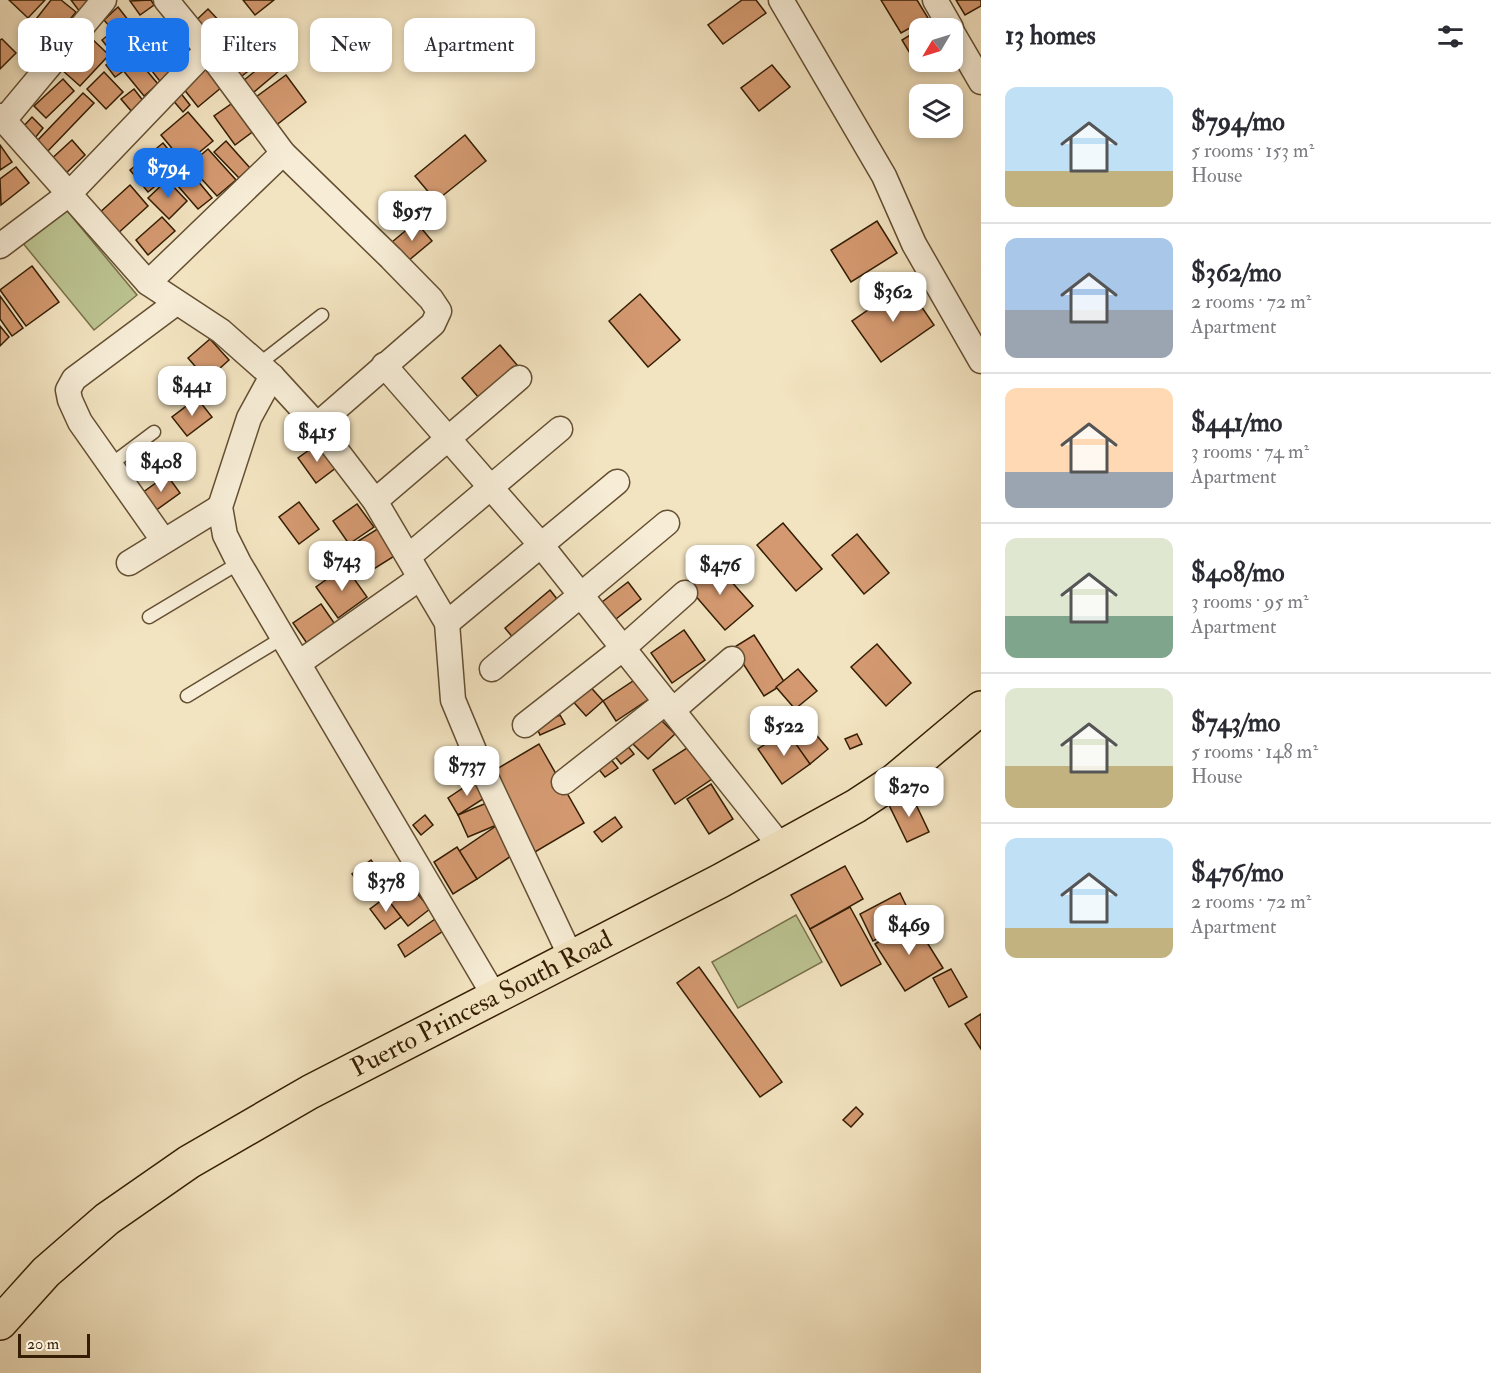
<!DOCTYPE html>
<meta charset="utf-8">
<style>
:root{--surface:#fff;--page:#f7f7f7;--text:#2b2b33;--muted:#7c7c81;--line:#e1e1e2;--accent:#1a73e8}
body{margin:0;font-family:"IM FELL Double Pica",serif;background:var(--page);color:var(--text);height:100vh;display:flex;flex-direction:column;font-size:22px;white-space:nowrap}
*{box-sizing:border-box;margin:0}
p{font-size:20px;color:var(--muted)}
.icon{flex:none;width:33px;height:33px;fill:none;stroke:currentColor;stroke-width:2;stroke-linecap:round;stroke-linejoin:round}
.map{position:relative;flex:1;overflow:hidden}
.details{display:flex;flex-direction:column;background:var(--surface);width:510px}
.details>*{flex:none}
.banner{position:absolute;left:18px;top:18px;width:570px;height:54px;display:flex;gap:12px}
.needle{width:39px;rotate:232deg}
.fabs{position:absolute;left:909px;top:18px;display:grid;gap:12px}
.fabs a{display:grid;place-items:center;width:54px;height:54px;border-radius:12px;background:var(--surface);box-shadow:0 3px 9px #0003;font-size:30px}
.scale{position:absolute;left:18px;bottom:15px;width:72px;box-sizing:border-box;padding-left:6px;border:3px solid #341d03;border-top:0;font-size:16px;line-height:21px;white-space:nowrap;color:#341d03;-webkit-text-stroke:4px #f7edd7;paint-order:stroke}
.price{position:absolute;translate:-50% -51px;padding:0 14px;border-radius:12px;background:#fff;color:#222;font-size:20px;line-height:39px;filter:drop-shadow(0 2px 3px #0008)}
.price::after{content:'';position:absolute;left:50%;top:36px;width:18px;height:14px;margin-left:-9px;background:inherit;clip-path:polygon(0 0,100% 0,50% 100%)}
.price.selected{background:var(--accent);color:#fff}
ul{padding:0;list-style:none}
li{display:flex;align-items:center;gap:18px;height:150px;padding:0 24px}
li+li{border-top:2px solid var(--line)}
li span{display:grid;place-items:center;flex:none;width:168px;height:120px;border-radius:12px;color:#555}
li>.icon{margin-inline-start:auto}
span .icon{width:72px;height:72px;fill:#fffc;stroke-width:1}
li b{font-size:26px}
h2{display:flex;justify-content:space-between;align-items:center;height:72px;padding:0 24px;font-size:26px}
.tag{padding:0 21px;border-radius:12px;background:var(--surface);box-shadow:0 3px 9px #0003;font-size:21px;line-height:54px}
.tag.selected{background:var(--accent);color:#fff}
main{display:flex;flex:1;min-height:0}
.map>svg:first-child{display:block}
</style>
<main>
<div class="map">
<svg width="981" height="1373" viewBox="0 0 981 1373">
<rect width="100%" height="100%" fill="#f3e4c1"/>
<filter id="stains"><feTurbulence type="fractalNoise" baseFrequency=".00333" numOctaves="4"/><feColorMatrix values="0 0 0 0 .2 0 0 0 0 .09 0 0 0 0 .02 0 0 0 .5 -.17"/></filter>
<radialGradient id="worn" r=".72"><stop offset=".6" stop-color="#630" stop-opacity="0"/><stop offset="1" stop-color="#630" stop-opacity=".3"/></radialGradient>
<g fill="#bcc492" stroke="#78704a" stroke-width="1.5">
<polygon points="64,207 137,295 94,330 22,242"/>
<polygon points="796,915 822,962 738,1008 712,962"/>
</g>
<g fill="#d49970" stroke="#341d03" stroke-width="1.5">
<polygon points="9,0 45,0 28,18"/>
<polygon points="51,0 61,0 76,12 53,40 33,23"/>
<polygon points="71,0 96,0 80,12"/>
<polygon points="151,0 154,5 140,15 130,1"/>
<polygon points="243,0 274,0 255,15"/>
<polygon points="742,0 756,0 766,13 723,44 708,25"/>
<polygon points="881,0 917,0 928,18 901,33"/>
<polygon points="956,0 981,0 981,6 965,15"/>
<polygon points="118,7 132,25 119,37 104,20"/>
<polygon points="208,9 225,27 206,45 189,27"/>
<polygon points="236,25 247,39 219,62 207,48"/>
<polygon points="920,29 920,62 935,62 920,70 902,40"/>
<polygon points="112,32 131,56 121,64 102,40"/>
<polygon points="91,38 109,55 80,86 62,70"/>
<polygon points="2,39 16,53 0,69 0,40"/>
<polygon points="251,41 264,59 238,79 225,61"/>
<polygon points="152,42 177,72 162,84 138,53"/>
<polygon points="136,58 158,84 144,96 122,69"/>
<polygon points="270,59 279,71 248,97 238,85"/>
<polygon points="114,60 122,72 115,77 106,65"/>
<polygon points="772,65 790,87 759,111 741,88"/>
<polygon points="206,68 222,87 198,107 183,88"/>
<polygon points="104,72 123,92 106,109 87,89"/>
<polygon points="286,75 306,102 270,130 249,102"/>
<polygon points="63,79 74,91 46,118 34,106"/>
<polygon points="134,89 144,102 132,112 121,99"/>
<polygon points="179,91 190,105 183,112 171,98"/>
<polygon points="83,93 94,103 47,152 36,142"/>
<polygon points="234,102 255,130 235,145 214,116"/>
<polygon points="188,112 213,141 185,164 161,135"/>
<polygon points="32,117 43,128 35,138 23,127"/>
<polygon points="465,135 486,161 436,201 415,176"/>
<polygon points="72,140 85,155 62,177 48,162"/>
<polygon points="226,141 250,168 239,178 214,152"/>
<polygon points="163,143 181,165 148,192 130,170"/>
<polygon points="0,145 12,162 0,170"/>
<polygon points="208,149 236,180 217,196 189,165"/>
<polygon points="16,167 29,183 1,205 0,179"/>
<polygon points="192,174 212,198 198,209 178,186"/>
<polygon points="167,180 187,201 169,219 148,198"/>
<polygon points="130,185 148,206 115,236 97,215"/>
<polygon points="162,217 175,231 148,255 136,240"/>
<polygon points="877,221 897,253 851,282 831,250"/>
<polygon points="416,222 432,241 408,261 392,242"/>
<polygon points="32,266 59,302 26,326 0,290"/>
<polygon points="906,284 934,325 881,362 852,321"/>
<polygon points="640,294 680,340 648,367 609,321"/>
<polygon points="0,296 23,328 12,336 0,319"/>
<polygon points="0,326 9,337 0,346"/>
<polygon points="210,339 229,360 207,380 188,358"/>
<polygon points="500,345 517,365 479,398 462,378"/>
<polygon points="197,398 212,417 187,436 172,417"/>
<polygon points="319,443 337,467 316,483 298,458"/>
<polygon points="167,475 180,493 155,511 142,493"/>
<polygon points="299,502 319,529 299,544 279,517"/>
<polygon points="357,504 374,527 349,544 333,521"/>
<polygon points="783,523 822,569 796,591 757,545"/>
<polygon points="379,528 396,555 361,577 344,550"/>
<polygon points="857,534 889,573 864,594 832,555"/>
<polygon points="714,562 753,606 725,630 687,586"/>
<polygon points="345,566 367,597 338,618 316,587"/>
<polygon points="628,582 641,599 616,619 602,602"/>
<polygon points="550,590 564,608 519,645 505,628"/>
<polygon points="321,604 341,633 313,652 293,623"/>
<polygon points="684,630 705,660 672,683 651,653"/>
<polygon points="754,635 785,683 764,696 733,648"/>
<polygon points="877,644 911,683 886,706 851,667"/>
<polygon points="798,669 817,691 795,709 776,687"/>
<polygon points="636,679 649,699 616,721 603,701"/>
<polygon points="586,682 603,701 586,716 569,697"/>
<polygon points="560,715 565,724 540,735 536,726"/>
<polygon points="659,718 675,734 648,759 632,743"/>
<polygon points="802,718 828,749 810,764 784,734"/>
<polygon points="786,730 810,764 782,784 758,749"/>
<polygon points="857,734 862,744 850,749 845,739"/>
<polygon points="623,740 634,754 621,764 610,750"/>
<polygon points="539,744 584,823 535,852 490,773"/>
<polygon points="690,746 712,779 675,804 653,770"/>
<polygon points="605,752 618,768 605,777 593,762"/>
<polygon points="475,780 486,797 458,815 448,798"/>
<polygon points="711,784 733,819 709,834 687,799"/>
<polygon points="911,794 929,832 907,842 889,805"/>
<polygon points="489,802 499,824 468,837 458,815"/>
<polygon points="425,815 433,825 421,835 413,825"/>
<polygon points="615,817 622,827 602,842 594,832"/>
<polygon points="499,824 517,852 477,879 458,852"/>
<polygon points="457,847 477,879 453,894 434,862"/>
<polygon points="371,860 380,873 362,887 352,874"/>
<polygon points="845,866 863,899 810,929 791,895"/>
<polygon points="404,877 430,909 408,926 383,894"/>
<polygon points="900,893 913,920 873,941 860,914"/>
<polygon points="386,897 401,917 385,929 370,909"/>
<polygon points="850,907 881,964 841,986 810,929"/>
<polygon points="438,917 446,929 405,957 398,945"/>
<polygon points="913,920 943,968 905,991 875,944"/>
<polygon points="699,967 782,1082 760,1097 677,983"/>
<polygon points="951,969 967,997 949,1007 933,978"/>
<polygon points="981,1014 981,1049 965,1024"/>
<polygon points="856,1107 863,1114 851,1127 843,1120"/>
</g>
<g fill="none" stroke-linecap="round" stroke-linejoin="round">
<defs>
<g id="service">
<polyline points="259,364 322,315"/>
<polyline points="110,465 154,432"/>
<polyline points="149,617 239,563"/>
<polyline points="187,696 284,637"/>
</g>
<g id="minor">
<polyline points="166,0 207,50 283,153 391,258 431,299 439,311 433,324 317,425"/>
<polyline points="781,0 884,176 914,244 981,361"/>
<polyline points="935,0 951,28"/>
<polyline points="952,32 981,82"/>
<polyline points="0,116 148,283 221,331 272,376 317,425 375,501 447,623 453,700 478,760 571,957"/>
<polyline points="4,120 104,0"/>
<polyline points="0,246 69,194 207,50"/>
<polyline points="148,283 283,153"/>
<polyline points="384,365 541,545 782,848"/>
<polyline points="272,376 249,418 220,507 225,535 239,563 495,997"/>
<polyline points="375,501 519,378"/>
<polyline points="163,540 80,422 70,400 68,390 74,379 176,303"/>
<polyline points="409,556 560,429"/>
<polyline points="129,563 220,507"/>
<polyline points="447,623 617,482"/>
<polyline points="299,663 420,578"/>
<polyline points="492,669 667,523"/>
<polyline points="673,710 732,659"/>
<polyline points="525,725 622,649 685,593"/>
<polyline points="564,782 666,702"/>
</g>
<g id="primary">
<path id="s1" d="M0,1323l46,-51 61,-53 82,-57 121,-70 410,-211 136,-75 38,-25 87,-73"/>
</g>
</defs>
<use href="#service" stroke="#644f32" stroke-width="15"/>
<use href="#minor" stroke="#644f32" stroke-width="27"/>
<use href="#primary" stroke="#341d03" stroke-width="36"/>
<use href="#service" stroke="#f7edd7" stroke-width="12"/>
<use href="#minor" stroke="#f7edd7" stroke-width="24"/>
<use href="#primary" stroke="#f3e4c1" stroke-width="33"/>
</g>
<g text-anchor="middle" dominant-baseline="central" stroke-width="4.5" stroke-linejoin="round" paint-order="stroke">
<g font-size="26" fill="#341d03" stroke="#f7edd7">
<text stroke="none"><textPath href="#s1" startOffset="582">Puerto Princesa South Road</textPath></text>
</g>
</g>
<rect width="100%" height="100%" filter="url(#stains)"/>
<rect width="100%" height="100%" fill="url(#worn)"/>
</svg>
<div class="fabs">
<a><svg class="needle" viewBox="-14 -14 28 28"><path d="M0-13l5 13h-10z" fill="#e53935"/><path d="M0 13l5-13h-10z" fill="#7c7c81"/></svg></a>
<a><svg class="icon" aria-label="layers" viewBox="0 0 24 24"><path d="M12 4l9 5-9 5-9-5zM3 14l9 5 9-5"/></svg></a>
</div>
<div class="scale">20 m</div>
<b class="price selected" style="left:168px;top:199px">$794</b>
<b class="price" style="left:412px;top:242px">$957</b>
<b class="price" style="left:893px;top:323px">$362</b>
<b class="price" style="left:192px;top:417px">$441</b>
<b class="price" style="left:317px;top:463px">$415</b>
<b class="price" style="left:161px;top:493px">$408</b>
<b class="price" style="left:342px;top:592px">$743</b>
<b class="price" style="left:720px;top:596px">$476</b>
<b class="price" style="left:784px;top:757px">$522</b>
<b class="price" style="left:467px;top:797px">$737</b>
<b class="price" style="left:909px;top:818px">$270</b>
<b class="price" style="left:386px;top:913px">$378</b>
<b class="price" style="left:909px;top:956px">$469</b>
<div class="banner">
<a class="tag">Buy</a>
<a class="tag selected">Rent</a>
<a class="tag">Filters</a>
<a class="tag">New</a>
<a class="tag">Apartment</a>
</div>
</div>
<section class="details">
<h2>13 homes<svg class="icon" aria-label="filters" viewBox="0 0 24 24"><path d="M4 7h16M4 17h16"/><circle cx="9" cy="7" r="2"/><circle cx="15" cy="17" r="2"/></svg></h2>
<ul>
<li><span style="background:linear-gradient(#bfe0f5 70%,#c2b280 0)"><svg class="icon" aria-label="home" viewBox="0 0 24 24"><path d="M3 11l9-7 9 7M6 9v11h12V9"/></svg></span><div><b>$794/mo</b><p>5 rooms · 153 m²</p><p>House</p></div></li>
<li><span style="background:linear-gradient(#a9c7e8 60%,#9aa5b1 0)"><svg class="icon" aria-label="home" viewBox="0 0 24 24"><path d="M3 11l9-7 9 7M6 9v11h12V9"/></svg></span><div><b>$362/mo</b><p>2 rooms · 72 m²</p><p>Apartment</p></div></li>
<li><span style="background:linear-gradient(#ffd9b3 70%,#9aa5b1 0)"><svg class="icon" aria-label="home" viewBox="0 0 24 24"><path d="M3 11l9-7 9 7M6 9v11h12V9"/></svg></span><div><b>$441/mo</b><p>3 rooms · 74 m²</p><p>Apartment</p></div></li>
<li><span style="background:linear-gradient(#dfe7d0 65%,#7fa58c 0)"><svg class="icon" aria-label="home" viewBox="0 0 24 24"><path d="M3 11l9-7 9 7M6 9v11h12V9"/></svg></span><div><b>$408/mo</b><p>3 rooms · 95 m²</p><p>Apartment</p></div></li>
<li><span style="background:linear-gradient(#dfe7d0 65%,#c2b280 0)"><svg class="icon" aria-label="home" viewBox="0 0 24 24"><path d="M3 11l9-7 9 7M6 9v11h12V9"/></svg></span><div><b>$743/mo</b><p>5 rooms · 148 m²</p><p>House</p></div></li>
<li><span style="background:linear-gradient(#bfe0f5 75%,#c2b280 0)"><svg class="icon" aria-label="home" viewBox="0 0 24 24"><path d="M3 11l9-7 9 7M6 9v11h12V9"/></svg></span><div><b>$476/mo</b><p>2 rooms · 72 m²</p><p>Apartment</p></div></li>
</ul>
</section>
</main>
